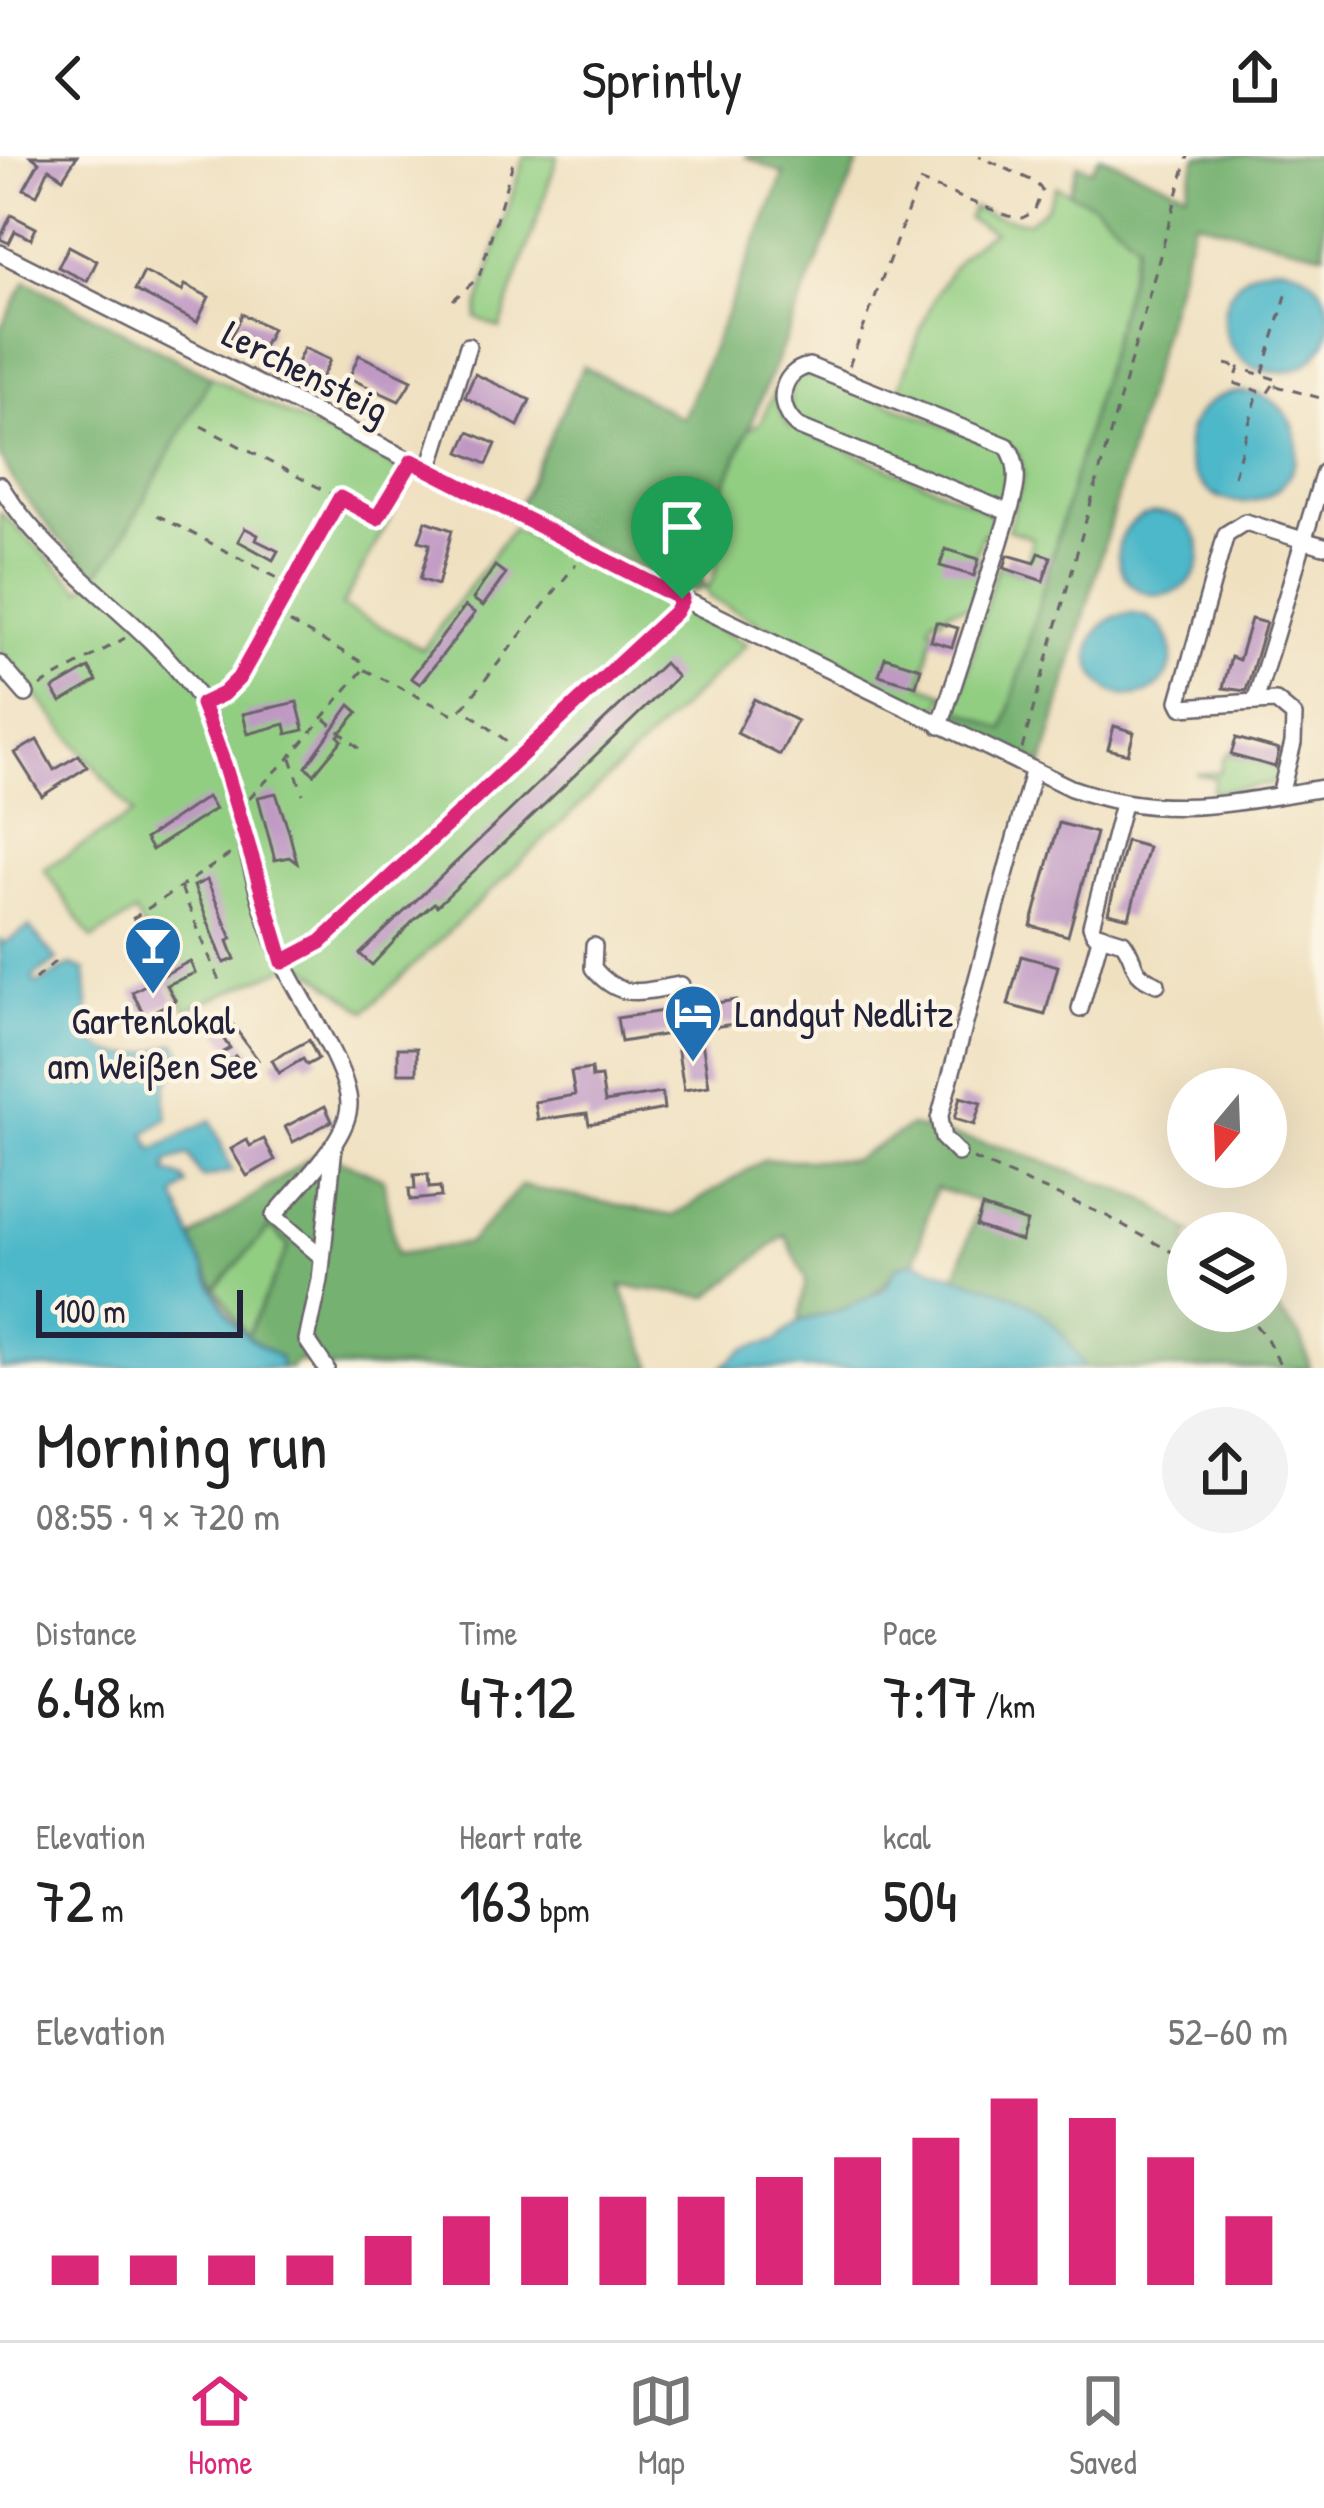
<!DOCTYPE html>
<html lang="en">
<head>
<meta charset="utf-8">
<style>
  :root { --surface:#fff; --page:#f2f2f2; --text:#222; --muted:#767676; --line:#e0e0e0; --accent:#db2777 }
  body { margin:0; font-family:"Patrick Hand",sans-serif; background:var(--page); color:var(--text); height:100vh; display:flex; flex-direction:column; font-size:45px; white-space:nowrap }
  * { box-sizing:border-box; margin:0 }
  p { font-size:39px; color:var(--muted) }
  .icon { flex:none; width:66px; height:66px; fill:none; stroke:currentColor; stroke-width:2; stroke-linecap:round; stroke-linejoin:round }
  .map { position:relative; height:1212px; overflow:hidden }
  .side { display:flex; flex-direction:column; background:var(--surface); flex:1 }
  .side>* { flex:none }
  .needle { width:78px; rotate:199deg }
  .controls { position:absolute; left:1167px; top:912px; display:grid; gap:24px }
  .controls a { display:grid; place-items:center; width:120px; height:120px; border-radius:50%; background:var(--surface); box-shadow:0 12px 48px #0002; font-size:60px }
  .scale { position:absolute; left:36px; bottom:30px; width:207px; box-sizing:border-box; padding-left:12px; border:6px solid #22223b; border-top:0; font-size:33px; line-height:42px; white-space:nowrap; color:#22223b; -webkit-text-stroke:9px #fcf5e5; paint-order:stroke }
  .pin { position:absolute; display:grid; place-items:center; width:102px; height:102px; color:#fff; margin:-123px -51px; border-radius:50% 50% 50% 0; rotate:-45deg; box-shadow:0 0 12px #0007 }
  .pin .icon { rotate:45deg }
  .round { display:grid; place-items:center; flex:none; width:126px; height:126px; border-radius:63px; background:var(--page) }
  .summary { display:flex; align-items:center; justify-content:space-between; height:204px; padding:0 36px }
  h1 { font-size:66px; font-weight:600; line-height:90px }
  .figures { display:grid; grid-template-columns:repeat(3,1fr); gap:18px; height:204px; padding:12px 36px }
  .figures div { display:grid; align-content:center }
  .figures b { font-size:60px; font-weight:600 }
  .figures small { font-size:33px; font-weight:400 }
  .figures p { font-size:33px }
  .chart { height:336px; padding:24px 36px }
  .chart p { display:flex; justify-content:space-between }
  .chart svg { width:100%; height:216px; margin-top:12px; stroke:var(--accent); stroke-width:6 }
  header { display:flex; justify-content:space-between; align-items:center; height:156px; padding:0 36px; background:var(--surface); font-size:54px; font-weight:600 }
  .tabs { display:flex; justify-content:space-around; align-items:center; height:168px; border-top:3px solid var(--line); background:var(--surface); font-size:33px; color:var(--muted) }
  .tabs a { display:grid; justify-items:center; gap:6px }
  .tabs .current { color:var(--accent) }
  .map>svg:first-child { display:block }
</style>
</head>
<body>
<header><svg class="icon" aria-label="back" viewBox="0 0 24 24"><path d="M15 5l-7 7 7 7"/></svg>Sprintly<svg class="icon" aria-label="share" viewBox="0 0 24 24"><path d="M12 15V3M7 8l5-5 5 5M5 13v7h14v-7"/></svg></header>
<div class="map">
<svg width="1324" height="1212" viewBox="0 0 1324 1212">
  <rect width="100%" height="100%" fill="#fcf5e5"/>
  <filter id="ink" filterUnits="userSpaceOnUse"><feTurbulence type="fractalNoise" baseFrequency=".00833" numOctaves="2"/><feDisplacementMap in="SourceGraphic" scale="24" xChannelSelector="R" yChannelSelector="G"/><feConvolveMatrix kernelMatrix="1 2 1 2 8 2 1 2 1" color-interpolation-filters="sRGB"/></filter>
  <filter id="wash" filterUnits="userSpaceOnUse"><feTurbulence type="fractalNoise" baseFrequency=".004" numOctaves="4" result="noise"/><feDisplacementMap in="SourceGraphic" scale="48" xChannelSelector="R" yChannelSelector="G"/><feGaussianBlur stdDeviation="2.7" result="paint"/><feColorMatrix in="noise" values="0 0 0 0 0 0 0 0 0 0 0 0 0 0 0 0 0 1.4 0 .05"/><feComposite in="paint" operator="in"/></filter>
  <g filter="url(#wash)">
    <rect width="100%" height="100%" fill="#efe0c0"/>
    <g fill="#92ce82" stroke="#5a785e" stroke-width="3">
      <polygon points="524,0 558,0 500,173 477,162 479,148"/>
      <path d="M1056,30L1095,49L1137,86L1090,271L1004,575L957,552L997,410L1026,419L1032,382L1008,374L1024,318L1018,297L896,241C919,184 936,104 994,76L968,63L973,52L994,60L1028,66L1046,52Z"/>
      <polygon points="811,217 999,291 1012,311 1002,344 996,346 803,268 792,260 789,237 793,223"/>
      <polygon points="211,221 413,320 342,450 423,493 513,372 747,488 366,855 299,806 186,854 135,757 92,783 44,713 133,658 0,494 0,356 82,434 116,395"/>
      <polygon points="777,229 777,248 788,269 979,350 993,361 991,380 983,378 975,402 985,407 972,450 950,454 940,463 934,461 930,471 934,473 922,529 946,538 937,555 710,442 705,431 709,431 715,416 718,385 707,373 748,274 760,267"/>
      <polygon points="1233,593 1232,599 1282,613 1272,628 1212,636 1215,622 1196,618 1220,616 1223,603"/>
      <polygon points="271,1071 289,1091 247,1180 216,1132"/>
    </g>
    <g fill="#75b170" stroke="#4c6a56" stroke-width="3">
      <polygon points="744,0 861,0 694,405 705,431 696,435 668,426 517,353 583,210 683,262 784,18"/>
      <polygon points="1100,0 1186,36 1197,0 1324,0 1324,98 1194,64 1043,609 959,566 957,552 1004,574 1126,133 1137,87 1095,49 1069,37 1078,8 1091,14"/>
      <polygon points="26,125 211,221 116,395 96,419 58,382 20,335 0,301 0,173"/>
      <path d="M911,970L1009,993L1145,1043L1192,1077H1188V1155H1266V1140L1302,1183L1310,1212H1084C1049,1146 1023,1142 956,1121L979,1046L935,1032L915,1105L896,1111C877,1148 837,1155 799,1165L806,1123L785,1079L709,1141L621,1130L653,1212H323L320,1207L296,1205L291,1212H282L280,1202L247,1180L289,1090L270,1071L216,1132L189,1084L320,995L383,1023L397,1098L469,1087L521,1030L673,1060L764,1004H853Z"/>
    </g>
    <g fill="#4db8c9" stroke="#386d82" stroke-width="3">
      <circle cx="1277" cy="163" r="53"/>
      <circle cx="1242" cy="291" r="55"/>
      <circle cx="1159" cy="398" r="41"/>
      <circle cx="1131" cy="499" r="41"/>
      <path d="M29,771L57,804L33,821L34,826L38,828L71,809L85,814L91,884C118,909 145,898 176,887L185,902C168,921 161,936 168,962L145,978L153,994L211,964L232,1015L202,1022L189,999L168,1005L166,1016L183,1022L187,1029L175,1040C192,1080 214,1153 248,1181C258,1189 270,1195 280,1202L282,1212H0V784L5,787Z"/>
      <path d="M915,1105C994,1139 1039,1126 1084,1212H721L744,1193L776,1185L799,1165L840,1155L885,1133L896,1111Z"/>
    </g>
    <g id="blocks">
      <g fill="#bf99c4">
        <polygon points="31,0 77,0 63,22 49,12 37,39 24,33 39,6"/>
        <polygon points="11,59 36,72 31,83 15,75 9,87 0,83"/>
        <polygon points="69,90 97,105 87,125 58,111"/>
        <polygon points="144,116 182,135 185,129 209,141 197,166 135,134"/>
        <polygon points="242,158 272,173 262,192 250,186 247,191 230,182"/>
        <polygon points="304,192 330,204 322,221 296,209"/>
        <polygon points="359,199 412,224 399,245 349,222"/>
        <polygon points="475,218 530,244 518,270 465,241"/>
        <polygon points="469,276 496,288 487,308 460,296"/>
        <polygon points="426,365 452,374 438,429 420,423 430,388 419,385"/>
        <polygon points="245,372 258,379 256,384 278,395 273,404 238,385"/>
        <polygon points="945,393 979,403 974,420 940,410"/>
        <polygon points="1039,397 1051,401 1043,425 1004,412 1008,399 1035,407"/>
        <polygon points="495,410 506,418 483,450 473,443"/>
        <polygon points="465,450 475,457 420,528 411,522"/>
        <polygon points="1251,463 1266,467 1246,535 1223,532 1231,501 1239,504"/>
        <polygon points="936,466 958,472 952,491 931,485"/>
        <polygon points="885,501 921,512 916,530 879,519"/>
        <polygon points="664,507 677,521 551,642 437,750 434,747 414,764 372,809 360,798"/>
        <polygon points="89,512 97,525 61,546 53,533"/>
        <polygon points="754,543 797,565 780,599 737,577"/>
        <polygon points="297,546 304,574 287,578 285,568 248,578 243,558"/>
        <polygon points="350,549 358,556 338,580 342,584 314,618 306,611"/>
        <polygon points="1114,570 1134,576 1128,598 1108,593"/>
        <polygon points="1236,582 1279,594 1275,611 1231,599"/>
        <polygon points="37,584 54,614 79,599 87,611 42,640 15,597"/>
        <polygon points="276,637 289,676 297,707 289,701 275,704 258,641"/>
        <polygon points="207,641 215,653 152,694 145,683"/>
        <polygon points="1059,667 1096,677 1068,780 1031,770"/>
        <polygon points="1126,685 1148,691 1129,762 1108,757"/>
        <polygon points="207,724 232,783 228,785 235,803 224,807 194,730"/>
        <polygon points="1021,800 1058,810 1045,859 1008,849"/>
        <polygon points="190,805 195,817 167,829 175,844 145,860 132,836"/>
        <polygon points="736,844 740,867 700,873 709,930 684,934 675,877 621,886 617,862"/>
        <polygon points="230,865 258,904 245,913 235,900 229,905 223,896 230,892 217,874"/>
        <polygon points="309,884 318,903 307,909 303,903 279,917 272,904"/>
        <rect x="398" y="892" width="19" height="25"/>
        <polygon points="591,913 592,922 601,921 605,946 662,937 664,953 589,968 587,957 538,964 535,946 575,939 571,916"/>
        <polygon points="960,941 981,947 974,969 954,963"/>
        <polygon points="325,950 332,965 293,986 285,971"/>
        <polygon points="264,983 275,1004 247,1020 231,993 247,984 250,990"/>
        <polygon points="428,1018 429,1032 440,1031 441,1041 410,1044 409,1033 415,1033 414,1019"/>
        <polygon points="982,1051 1027,1066 1021,1085 976,1070"/>
      </g>
    </g>
  </g>
  <g filter="url(#ink)">
    <use href="#blocks" fill-opacity="0" stroke="#6a646a" stroke-width="3"/>
    <g fill="none" stroke-linecap="round" stroke-linejoin="round">
      <g stroke="#6a646a" stroke-width="20">
        <g id="minor">
          <path d="M0,97L687,445L1071,632C1165,665 1230,647 1324,632"/>
          <polyline points="429,314 468,190"/>
          <path d="M1324,316L1255,546L1182,551L1179,545L1226,378L1245,366C1272,374 1298,383 1324,390"/>
          <path d="M0,329C50,411 137,457 193,533C209,554 217,583 225,608C245,674 255,746 284,808C301,844 348,912 349,948C349,984 296,1032 274,1060L322,1101"/>
          <polyline points="0,508 26,538"/>
          <polyline points="1255,546 1276,545 1294,560 1293,587 1280,639"/>
          <path d="M940,570L1000,386C1008,356 1028,318 1007,290L809,210C778,216 775,254 799,271L1008,356"/>
          <path d="M1123,648L1091,770L1094,777L1123,786C1138,806 1128,817 1157,828"/>
          <path d="M594,790L593,812C621,846 642,835 681,829"/>
          <polyline points="1080,853 1101,779"/>
          <polyline points="958,997 943,982 939,963 1033,616"/>
          <polyline points="326,1212 307,1184 320,1124 334,990"/>
        </g>
      </g>
      <g stroke="#6a646a" stroke-width="3" stroke-dasharray="9 9" stroke-linecap="butt">
        <polyline points="453,144 479,121 515,0"/>
        <polyline points="1226,208 1237,211"/>
        <polyline points="849,210 919,25 1008,60 1022,62 1034,56 1042,34 1035,26 979,0"/>
        <polyline points="1263,217 1287,136"/>
        <polyline points="1273,229 1267,238 1234,227 1239,212 1275,223 1273,229 1324,243"/>
        <polyline points="201,270 377,362 405,318"/>
        <polyline points="1234,320 1258,237"/>
        <polyline points="157,359 289,428"/>
        <polyline points="274,458 360,505 363,513 453,558 462,553"/>
        <polyline points="40,530 125,482"/>
        <polyline points="214,543 239,522 339,344"/>
        <polyline points="325,563 366,598"/>
        <polyline points="1022,593 1188,0"/>
        <polyline points="521,596 463,552 576,408"/>
        <polyline points="291,602 303,638"/>
        <polyline points="249,642 291,600 362,515"/>
        <polyline points="181,732 219,824"/>
        <polyline points="132,763 235,695"/>
        <polyline points="294,799 321,786 674,457"/>
        <polyline points="35,823 57,804"/>
        <polyline points="973,1003 1107,1060 1188,1105"/>
        <polyline points="1244,1155 1267,1183 1282,1212"/>
      </g>
      <use href="#minor" stroke="#fff" stroke-width="15"/>
    </g>
  </g>
  <g fill="none" stroke-linecap="round" stroke-linejoin="round" filter="url(#ink)">
    <g stroke="#fff" stroke-width="24">
      <polygon id="route" points="412,305 682,443 675,456 321,786 283,806 224,608 202,548 223,538 239,522 340,342 377,362"/>
    </g>
    <use href="#route" stroke="#db2777" stroke-width="15"/>
  </g>
  <defs>
    <g id="bar-pin" transform="scale(3)"><path d="M0 17L-7.5 6A9.5 9.5 0 1 1 7.5 6Z" fill="#1f6fb2" stroke="#fcf5e5"/><path d="M-6-5H6L.8 .8V4.5H3.5V6h-7V4.5H-.8V.8Z" fill="#fff"/></g>
    <g id="hotel-pin" transform="scale(3)"><path d="M0 17L-7.5 6A9.5 9.5 0 1 1 7.5 6Z" fill="#1f6fb2" stroke="#fcf5e5"/><path d="M-6-4.5h1.5V1H6V5H4.5V3h-9V5H-6ZM-4 0a1.8 1.8 0 1 1 3.6 0ZM.5 0V-2.5h3Q6-2.5 6 0Z" fill="#fff"/></g>
  </defs>
  <g fill-rule="evenodd">
    <use href="#bar-pin" x="153" y="789"/>
    <use href="#hotel-pin" x="693" y="857"/>
  </g>
  <g text-anchor="middle" stroke-width="9" stroke-linejoin="round" paint-order="stroke">
    <g font-size="39" fill="#22223b" stroke="#fcf5e5">
      <text transform="translate(306 215) rotate(27)" y="14">Lerchensteig</text>
    </g>
    <g font-size="39" fill="#22223b" stroke="#fcf5e5" text-anchor="start">
      <text x="735" y="871">Landgut Nedlitz</text>
      <text x="153" y="878" text-anchor="middle">Gartenlokal<tspan x="153" dy="45">am Weißen See</tspan></text>
    </g>
  </g>
</svg>
<div class="controls">
<a><svg class="needle" viewBox="-14 -14 28 28"><path d="M0-13l5 13h-10z" fill="#e53935"/><path d="M0 13l5-13h-10z" fill="#767676"/></svg></a>
<a><svg class="icon" aria-label="layers" viewBox="0 0 24 24"><path d="M12 4l9 5-9 5-9-5zM3 14l9 5 9-5"/></svg></a>
</div>
<div class="scale">100 m</div>
<div class="pin" style="left:682px;top:443px;background:#1e9e55"><svg class="icon" aria-label="arrive" viewBox="0 0 24 24"><path d="M6 21V4h12l-3 4 3 4H6"/></svg></div>
</div>
<section class="side">
<div class="summary"><div><h1>Morning run</h1><p>08:55 · 9 × 720 m</p></div><a class="round"><svg class="icon" aria-label="share" viewBox="0 0 24 24"><path d="M12 15V3M7 8l5-5 5 5M5 13v7h14v-7"/></svg></a></div>
<div class="figures">
<div><p>Distance</p><b>6.48<small> km</small></b></div>
<div><p>Time</p><b>47:12</b></div>
<div><p>Pace</p><b>7:17<small> /km</small></b></div>
</div>
<div class="figures">
<div><p>Elevation</p><b>72<small> m</small></b></div>
<div><p>Heart rate</p><b>163<small> bpm</small></b></div>
<div><p>kcal</p><b>504</b></div>
</div>
<div class="chart"><p><span>Elevation</span>52–60 m</p>
<svg viewBox="0 0 160 44" preserveAspectRatio="none"><path d="M5 44V38M15 44V38M25 44V38M35 44V38M45 44V34M55 44V30M65 44V26M75 44V26M85 44V26M95 44V22M105 44V18M115 44V14M125 44V6M135 44V10M145 44V18M155 44V30"/></svg>
</div>
</section>
<nav class="tabs">
<a class="current"><svg class="icon" aria-label="home" viewBox="0 0 24 24"><path d="M3 11l9-7 9 7M6 9v11h12V9"/></svg>Home</a>
<a><svg class="icon" aria-label="map" viewBox="0 0 24 24"><path d="M3 6l6-2 6 2 6-2v14l-6 2-6-2-6 2zM9 4v14M15 6v14"/></svg>Map</a>
<a><svg class="icon" aria-label="saved" viewBox="0 0 24 24"><path d="M7 4h10v16l-5-4-5 4z"/></svg>Saved</a>
</nav>
</body>
</html>
